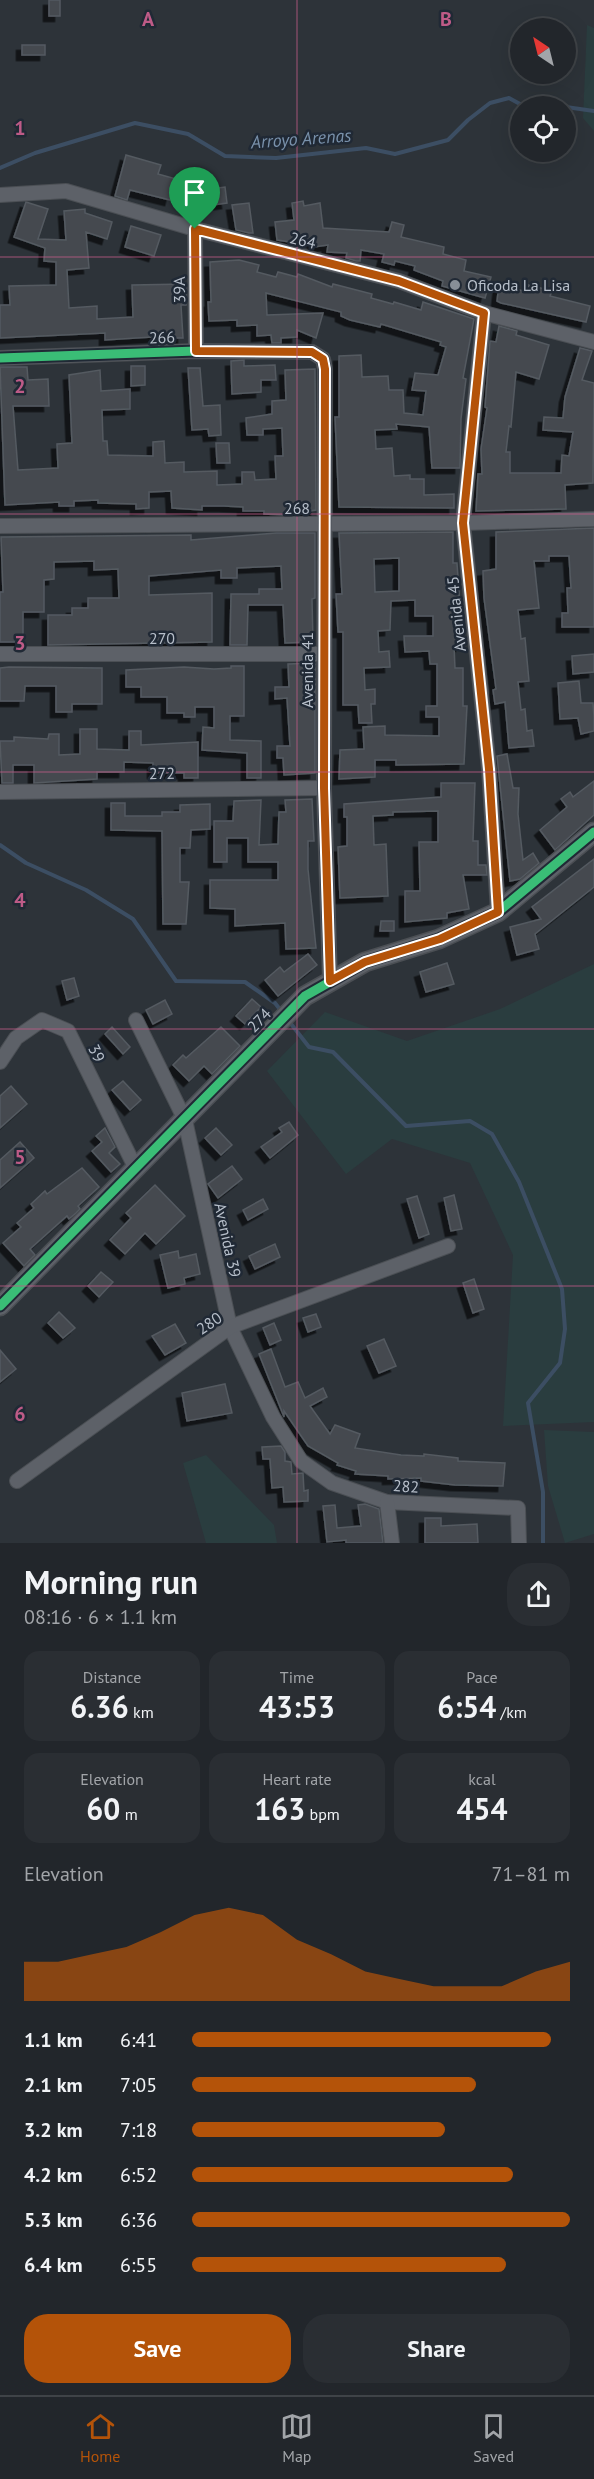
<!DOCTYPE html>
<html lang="en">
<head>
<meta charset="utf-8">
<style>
  :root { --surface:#22262b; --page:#2a2e33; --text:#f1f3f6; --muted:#a2a5a9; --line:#3f4347; --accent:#b45309 }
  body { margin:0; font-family:"PT Sans",sans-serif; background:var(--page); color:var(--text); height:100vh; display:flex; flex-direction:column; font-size:22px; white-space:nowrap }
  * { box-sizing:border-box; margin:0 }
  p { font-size:20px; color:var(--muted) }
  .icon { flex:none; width:33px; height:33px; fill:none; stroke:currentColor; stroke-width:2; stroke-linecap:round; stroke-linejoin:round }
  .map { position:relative; height:1543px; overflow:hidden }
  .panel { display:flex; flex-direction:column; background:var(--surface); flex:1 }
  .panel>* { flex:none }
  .needle { width:39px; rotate:325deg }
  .tools { position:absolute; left:510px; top:18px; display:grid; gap:12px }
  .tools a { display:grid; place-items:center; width:66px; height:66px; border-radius:50%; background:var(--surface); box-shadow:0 6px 24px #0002,0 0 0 2px var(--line); font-size:30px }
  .pin { position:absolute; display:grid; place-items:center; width:51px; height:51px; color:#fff; margin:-62px -26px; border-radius:50% 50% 50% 0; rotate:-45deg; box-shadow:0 0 6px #0007 }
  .pin .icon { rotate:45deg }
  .round { display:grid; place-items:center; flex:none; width:63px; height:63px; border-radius:24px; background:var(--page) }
  .headline { display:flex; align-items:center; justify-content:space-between; height:102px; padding:0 24px }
  h1 { font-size:33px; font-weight:600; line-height:45px }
  .stats { display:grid; grid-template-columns:repeat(3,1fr); gap:9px; height:102px; padding:6px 24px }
  .stats div { display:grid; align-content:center; border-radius:15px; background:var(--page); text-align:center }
  .stats b { font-size:30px; font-weight:600 }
  .stats small { font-size:16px; font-weight:400 }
  .stats p { font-size:16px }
  .chart { height:168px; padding:12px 24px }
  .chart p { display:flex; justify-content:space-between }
  .chart svg { width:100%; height:108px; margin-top:6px; fill:var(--accent); opacity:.7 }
  .button { display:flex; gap:12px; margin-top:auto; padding:12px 24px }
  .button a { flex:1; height:69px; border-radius:24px; background:var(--accent); color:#fff; font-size:24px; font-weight:600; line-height:69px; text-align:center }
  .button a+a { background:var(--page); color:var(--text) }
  ul { padding:0 24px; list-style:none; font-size:20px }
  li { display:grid; grid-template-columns:96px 72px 1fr; align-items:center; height:45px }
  li i { height:15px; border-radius:8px; background:var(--accent) }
  .tab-bar { display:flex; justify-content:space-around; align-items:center; height:84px; border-top:2px solid var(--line); background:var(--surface); font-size:16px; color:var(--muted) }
  .tab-bar a { display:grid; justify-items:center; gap:3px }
  .tab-bar .active { color:var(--accent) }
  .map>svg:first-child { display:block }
</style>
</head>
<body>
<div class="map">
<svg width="594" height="1543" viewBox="0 0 594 1543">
  <defs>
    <filter id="shadow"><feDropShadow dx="-5.5" dy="5.5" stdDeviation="0" flood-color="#0009"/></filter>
  </defs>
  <rect width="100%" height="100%" fill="#2d3339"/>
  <g fill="#2a3d3f">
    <polygon points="587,25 594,28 594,131 583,118"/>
    <polygon points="594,964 594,1422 503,1426 513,1255 470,1163 392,1139 346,1174 267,1071 325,1012 407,1041 500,1009"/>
    <polygon points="544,1430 594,1432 594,1534 565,1543 548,1486"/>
    <polygon points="206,1455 274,1525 277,1543 206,1543 183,1463"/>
  </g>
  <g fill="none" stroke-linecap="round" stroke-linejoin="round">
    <g stroke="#3c4e63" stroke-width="4">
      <polyline points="566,107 594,111"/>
      <polyline points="0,168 35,153 135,123 188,134 225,156 276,158 366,148 395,154 448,140 468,120 490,103 509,98 520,104 563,106"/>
      <polyline points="0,845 26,863 86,890 133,919 176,981 245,982 275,1003 282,1012"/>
      <polyline points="288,1020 309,1047 333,1052 406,1126 470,1121 492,1134 519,1182 562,1289 565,1329 560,1363 528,1403 543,1492 543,1543"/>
    </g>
  </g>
  <g fill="#454a50" stroke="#545a61" stroke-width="1.5" fill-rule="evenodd" filter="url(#shadow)">
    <rect x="49" y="0" width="11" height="16"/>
    <rect x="22" y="45" width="23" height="10"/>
    <polygon points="126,155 161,165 158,174 176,179 170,200 130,190 127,200 115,196"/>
    <polygon points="225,187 227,203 213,205 211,189"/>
    <polygon points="303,201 304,206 320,203 323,228 389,232 392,222 404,225 401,237 444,247 443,254 466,260 464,271 491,277 485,298 442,286 443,281 414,270 415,266 395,261 394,265 382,262 384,254 361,250 360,261 356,261 346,258 347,253 327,252 328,245 314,247 313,241 297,243 277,240 275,222 294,220 292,203"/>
    <polygon points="26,202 48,209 38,239 66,240 64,211 85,209 85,213 112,222 107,239 86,232 89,268 67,270 69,308 97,306 97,319 133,317 132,285 186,284 186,305 181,305 183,338 168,338 168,336 105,340 105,333 0,338 0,305 10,305 9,286 56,285 56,262 44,261 45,248 14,237"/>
    <polygon points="249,203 253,233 249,233 236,230 232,205"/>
    <polygon points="131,226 161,235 154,256 125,247"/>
    <polygon points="239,260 259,265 257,272 276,277 278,272 297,277 298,274 332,287 333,284 372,294 371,298 393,304 394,302 421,310 423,302 474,319 463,378 466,379 461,419 460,468 432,468 429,427 396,424 397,429 375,430 376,449 392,448 394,476 410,475 410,479 424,479 424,495 454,494 454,508 339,507 335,417 339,417 339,356 361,355 362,377 388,376 389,390 403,390 404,413 423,415 426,391 412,390 415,373 438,375 446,347 440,345 441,342 381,324 380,327 350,320 341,316 341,312 266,293 267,315 323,313 316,338 297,330 297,337 281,338 281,343 272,343 271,335 257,336 257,325 237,326 237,320 209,321 208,302 211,302 210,262"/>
    <polygon points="499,285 528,292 529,285 552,291 550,296 590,306 586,322 501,303 497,301"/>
    <polygon points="499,326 517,331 516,335 549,345 539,379 516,372 511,427 509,426 506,452 510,452 510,473 561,473 562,455 569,456 573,432 543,430 544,417 563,418 565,397 580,348 592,351 582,380 594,383 593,483 565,485 566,509 476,511 478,474 482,474 481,449 487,408 485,407 490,341 496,342"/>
    <polygon points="244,360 244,366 275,365 276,380 261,380 261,392 232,394 231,361"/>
    <polygon points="131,366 145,366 145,385 131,386"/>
    <polygon points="0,367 27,367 28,380 48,379 49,406 13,406 18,470 58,468 57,444 72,443 69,375 100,370 101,391 130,389 130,409 102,410 103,441 107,441 108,455 153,456 153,442 164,441 165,463 184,462 184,472 217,471 217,485 242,484 242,472 254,472 255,480 276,479 275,456 283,456 282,428 263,429 263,435 247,435 246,418 272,414 272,401 286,400 285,370 315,369 316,510 284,515 264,514 264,511 243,511 243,507 224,506 202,506 202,510 172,508 171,491 149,492 149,508 136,509 136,504 98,503 98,500 74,501 74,506 59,506 59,502 5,505"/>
    <polygon points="188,368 200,368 203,406 220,405 221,435 209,436 208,429 192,430"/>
    <polygon points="216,443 229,443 230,463 217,463"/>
    <polygon points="594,528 594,627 562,627 562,613 568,613 567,588 571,588 569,556 549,556 549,561 534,561 539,608 518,610 521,639 525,638 529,681 518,682 521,710 525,709 527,731 532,730 534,746 509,748 505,702 495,704 493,690 496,689 484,598 483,571 496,569 496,532"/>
    <path d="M453,532V563H457L461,621V646H454L455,668H463V706H467L464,764L396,765V760H375V777L339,779L340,750L364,749L363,727L385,726V735L439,736V717H426V706H437V664H430L429,651L405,652L404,636H433V616H415V600L391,601L390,630L378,631L379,652L389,651L390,667L364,668L365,690L375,689V704H371L372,723H359L358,705H343V632H338L336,594H342L339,533ZM399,558V591L375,592L374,559Z"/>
    <polygon points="276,533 315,533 315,598 312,599 313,642 285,643 283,605 248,605 247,645 230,645 231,594 259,594 259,589 282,589 281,566 237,568 237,578 221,578 221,570 149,576 149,595 212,593 212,642 48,645 48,615 72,615 72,608 88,608 88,598 119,598 118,569 94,570 94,561 54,562 54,579 44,580 44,612 23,612 23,642 0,642 0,592 3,592 1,537 191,535 191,540"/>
    <polygon points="594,654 594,672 573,674 572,656"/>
    <polygon points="315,663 315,773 284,775 283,758 277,758 277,746 290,746 287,698 275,699 275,687 289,687 288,664"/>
    <polygon points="231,666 244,666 244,716 230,716 230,740 261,741 261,778 247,778 247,753 202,750 203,727 214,728 214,707 195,707 195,717 184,717 184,713 167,713 167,697 141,697 141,687 126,687 126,670 184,667 214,669 231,668"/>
    <polygon points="9,667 102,668 102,704 72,704 72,712 56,712 56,686 25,686 24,701 0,701 0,668"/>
    <polygon points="579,681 581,703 593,703 594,717 594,731 581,734 578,718 560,719 558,683"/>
    <polygon points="80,729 97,729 97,749 129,750 129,731 141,731 141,745 198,742 198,778 184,778 184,773 153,773 153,763 124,762 124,772 97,772 97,779 34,783 34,765 13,765 13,783 2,783 0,741 14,741 14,737 48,739 49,734 59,734 59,755 80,754"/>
    <polygon points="507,754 513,788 519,788 518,814 523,860 533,853 539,863 520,879 510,881 497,756"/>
    <polygon points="594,781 594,815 555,850 540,830 567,807 561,799 570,792 573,797"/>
    <polygon points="441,783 475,783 473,841 478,841 478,865 486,865 487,875 463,875 469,909 447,913 447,918 405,922 405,891 420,891 419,842 438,842 438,811 393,812 393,815 373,816 374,845 386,844 388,896 340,898 338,847 347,846 347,817 344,817 344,804 441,797"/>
    <polygon points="312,799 314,841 308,841 308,869 316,948 286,949 285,923 235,926 235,909 210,908 210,880 278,880 278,862 248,862 248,838 227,838 227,862 214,862 214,821 233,821 234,801 261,800 259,845 278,844 279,812 286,812 285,800"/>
    <polygon points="111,803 125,803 125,816 162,816 162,812 180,812 180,805 210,804 210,829 191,830 190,848 180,848 180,882 189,882 186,924 163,924 162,831 111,830"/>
    <polygon points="594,859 594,887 535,934 539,949 517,955 510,927 541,919 532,907"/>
    <polygon points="381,921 394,921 394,931 380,931"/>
    <polygon points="308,954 317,965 278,996 265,980 280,967 284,972"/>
    <polygon points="447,963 454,984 426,992 420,972"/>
    <polygon points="74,978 79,996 67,1000 62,981"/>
    <polygon points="252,999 261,1007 245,1024 236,1016"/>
    <polygon points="165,1000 172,1014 153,1024 146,1010"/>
    <polygon points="112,1027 130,1047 123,1054 105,1034"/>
    <polygon points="221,1027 240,1046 212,1074 204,1066 189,1081 173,1065 183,1055 186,1058"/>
    <polygon points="123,1081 141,1100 130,1110 112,1090"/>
    <polygon points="11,1086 27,1104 0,1128 0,1096"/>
    <polygon points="289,1122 298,1135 270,1158 261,1147 282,1132 279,1128"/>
    <polygon points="105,1128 115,1147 109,1153 120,1164 111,1172 92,1151 102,1142 96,1136"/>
    <polygon points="216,1128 232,1145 221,1155 205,1138"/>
    <polygon points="20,1142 34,1158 0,1188 0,1160"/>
    <polygon points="232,1166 242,1179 218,1198 208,1184"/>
    <polygon points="82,1168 99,1187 78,1206 80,1209 76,1213 69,1219 67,1216 30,1249 35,1255 24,1266 3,1243 21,1227 17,1223 34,1208 31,1204 45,1191 47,1194"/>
    <polygon points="155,1185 185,1216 156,1244 145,1233 125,1254 110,1240 131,1218 126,1213"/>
    <polygon points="454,1195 462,1229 451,1231 444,1198"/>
    <polygon points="417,1196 429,1234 419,1238 407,1199"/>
    <polygon points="263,1199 268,1209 248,1220 243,1210"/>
    <polygon points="275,1244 280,1257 255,1269 249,1256"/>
    <polygon points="178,1251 179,1258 196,1254 200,1274 184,1278 185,1284 168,1288 160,1255"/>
    <polygon points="101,1272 113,1282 99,1297 88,1286"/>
    <polygon points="474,1279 484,1309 473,1313 463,1283"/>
    <polygon points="59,1312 75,1328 63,1338 48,1323"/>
    <polygon points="316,1314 321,1327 308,1332 303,1318"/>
    <polygon points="274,1323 281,1340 270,1345 263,1328"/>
    <polygon points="175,1324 186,1343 165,1355 152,1336"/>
    <polygon points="384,1339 396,1366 379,1373 367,1346"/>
    <polygon points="271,1349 285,1387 298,1382 305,1398 323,1388 327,1397 310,1406 330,1434 335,1425 360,1434 355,1448 401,1455 424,1456 424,1454 458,1458 458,1461 505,1463 503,1486 455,1485 421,1481 421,1478 388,1479 388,1476 355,1474 356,1471 337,1465 338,1463 308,1446 284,1411 284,1417 259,1354"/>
    <polygon points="0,1350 16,1369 0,1382"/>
    <polygon points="225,1384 232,1413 187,1421 182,1393"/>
    <polygon points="281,1446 285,1452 285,1461 291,1462 292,1474 303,1473 304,1491 308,1490 308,1501 284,1502 283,1487 272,1488 270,1459 263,1459 262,1447"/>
    <polygon points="365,1504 379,1509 383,1543 346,1543 346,1540 327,1542 323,1506 335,1505 337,1528 361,1526 358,1505"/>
    <polygon points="425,1518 441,1518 441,1526 477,1524 478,1543 425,1543"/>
  </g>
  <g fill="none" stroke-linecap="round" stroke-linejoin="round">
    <g stroke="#4b4f54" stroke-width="16">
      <g id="minor">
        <polyline points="0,195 66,191 195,229 399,281 484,313 594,342"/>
        <polyline points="195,229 196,351"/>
        <polyline points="484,313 463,523 489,769 498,912"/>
        <polyline points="0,358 196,351 312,352 323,359 325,369 324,788 330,981"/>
        <polyline points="0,526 463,523 594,519"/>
        <polyline points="0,654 324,654"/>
        <polyline points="0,792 324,788"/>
        <polyline points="136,1020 185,1120 230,1327 273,1417 301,1461 332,1483 387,1502 518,1508 519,1543"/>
        <polyline points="0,1062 16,1038 42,1020 68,1031 136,1169"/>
        <polyline points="17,1481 230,1327 448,1246"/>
        <polyline points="387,1502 392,1543"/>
      </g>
    </g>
    <g stroke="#4b4f54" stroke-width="21">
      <polyline id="tertiary" points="0,1306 305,996 365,962 439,939 498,912 594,832"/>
    </g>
    <use href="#minor" stroke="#5d6168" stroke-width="14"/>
    <use href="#tertiary" stroke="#5d6168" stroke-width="18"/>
    <g stroke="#202935" stroke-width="13">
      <g id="cycleway">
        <polyline points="0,358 196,351 312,352 323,359 325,369 324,788 330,981"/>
        <polyline points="0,1306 305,996 365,962 439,939 498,912 594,832"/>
      </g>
    </g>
    <use href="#cycleway" stroke="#3abd76" stroke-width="9"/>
  </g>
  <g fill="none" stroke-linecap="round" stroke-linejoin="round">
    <g stroke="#fff" stroke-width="12">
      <polygon id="route" points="195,229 399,281 484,313 463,523 489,769 498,912 440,939 365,962 330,981 324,788 325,369 323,359 312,352 196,351"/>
    </g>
    <use href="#route" stroke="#b45309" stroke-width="8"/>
  </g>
  <path fill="none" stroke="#be5b87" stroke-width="1.5" stroke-opacity="0.55" d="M297,0V1543M0,257H594M0,514H594M0,772H594M0,1029H594M0,1286H594"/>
  <circle fill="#878e97" stroke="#202935" stroke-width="2" cx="455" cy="285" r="6"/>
  <g text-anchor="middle" stroke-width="5" stroke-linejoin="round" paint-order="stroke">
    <g font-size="16" fill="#b7bfca" stroke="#202935">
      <text transform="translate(303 240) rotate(14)" y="6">264</text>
      <text transform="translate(179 290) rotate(-91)" y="6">39A</text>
      <text transform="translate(162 337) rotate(-2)" y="6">266</text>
      <text x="297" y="514">268</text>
      <text transform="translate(456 614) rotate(-96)" y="6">Avenida 45</text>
      <text x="162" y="644">270</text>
      <text transform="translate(307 670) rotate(-90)" y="6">Avenida 41</text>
      <text transform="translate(162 773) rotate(-1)" y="6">272</text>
      <text transform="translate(259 1020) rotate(-46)" y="6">274</text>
      <text transform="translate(97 1053) rotate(64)" y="6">39</text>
      <text transform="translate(228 1240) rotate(78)" y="6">Avenida 39</text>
      <text transform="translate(209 1323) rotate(-34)" y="6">280</text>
      <text transform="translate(406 1486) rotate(4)" y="6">282</text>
    </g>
    <g font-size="16" fill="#b7bfca" stroke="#202935" text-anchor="start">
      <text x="467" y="291">Oficoda La Lisa</text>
    </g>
    <g font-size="18" font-style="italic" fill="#7991ab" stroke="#202935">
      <text transform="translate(301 139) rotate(-4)" y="6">Arroyo Arenas</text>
    </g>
  </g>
  <g font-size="20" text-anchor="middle" font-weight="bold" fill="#be5b87" stroke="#202935" stroke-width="5" stroke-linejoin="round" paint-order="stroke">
    <text x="148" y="26">A</text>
    <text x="446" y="26">B</text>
    <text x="20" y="135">1</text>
    <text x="20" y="393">2</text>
    <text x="20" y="650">3</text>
    <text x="20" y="907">4</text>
    <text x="20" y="1164">5</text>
    <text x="20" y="1421">6</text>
  </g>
</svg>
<div class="tools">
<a><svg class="needle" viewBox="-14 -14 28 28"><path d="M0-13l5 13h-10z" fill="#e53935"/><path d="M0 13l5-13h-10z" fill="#a2a5a9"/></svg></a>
<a><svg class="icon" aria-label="locate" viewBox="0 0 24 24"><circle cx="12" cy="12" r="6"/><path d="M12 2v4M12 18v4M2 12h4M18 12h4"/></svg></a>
</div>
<div class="pin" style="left:195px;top:229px;background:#1e9e55"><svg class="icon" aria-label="arrive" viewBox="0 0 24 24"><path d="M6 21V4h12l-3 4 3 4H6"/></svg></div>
</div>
<section class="panel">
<div class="headline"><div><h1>Morning run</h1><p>08:16 · 6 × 1.1 km</p></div><a class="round"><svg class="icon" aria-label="share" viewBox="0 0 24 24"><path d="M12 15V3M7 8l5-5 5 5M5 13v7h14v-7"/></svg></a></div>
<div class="stats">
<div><p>Distance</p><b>6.36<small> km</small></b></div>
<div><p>Time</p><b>43:53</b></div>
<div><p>Pace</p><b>6:54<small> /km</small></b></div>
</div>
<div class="stats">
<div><p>Elevation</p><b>60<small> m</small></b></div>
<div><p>Heart rate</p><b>163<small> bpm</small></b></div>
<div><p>kcal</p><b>454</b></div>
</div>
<div class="chart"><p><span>Elevation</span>71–81 m</p>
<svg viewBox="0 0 160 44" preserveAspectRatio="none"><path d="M0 44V28L10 28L20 25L30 22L40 16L50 9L60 6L70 9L80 19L90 25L100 32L110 35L120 38L130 38L140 38L150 32L160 28V44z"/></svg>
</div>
<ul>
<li><b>1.1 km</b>6:41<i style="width:95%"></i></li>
<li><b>2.1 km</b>7:05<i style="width:75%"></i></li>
<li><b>3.2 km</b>7:18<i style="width:67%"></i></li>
<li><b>4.2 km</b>6:52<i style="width:85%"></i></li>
<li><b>5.3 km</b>6:36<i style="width:100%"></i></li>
<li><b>6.4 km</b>6:55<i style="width:83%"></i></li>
</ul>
<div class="button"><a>Save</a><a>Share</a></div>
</section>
<nav class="tab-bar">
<a class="active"><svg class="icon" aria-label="home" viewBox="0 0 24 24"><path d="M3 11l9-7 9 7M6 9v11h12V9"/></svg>Home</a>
<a><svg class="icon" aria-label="map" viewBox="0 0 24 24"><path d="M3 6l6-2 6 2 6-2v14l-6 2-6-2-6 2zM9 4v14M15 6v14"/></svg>Map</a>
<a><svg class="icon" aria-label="saved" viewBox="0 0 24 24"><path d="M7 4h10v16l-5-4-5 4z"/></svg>Saved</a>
</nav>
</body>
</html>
